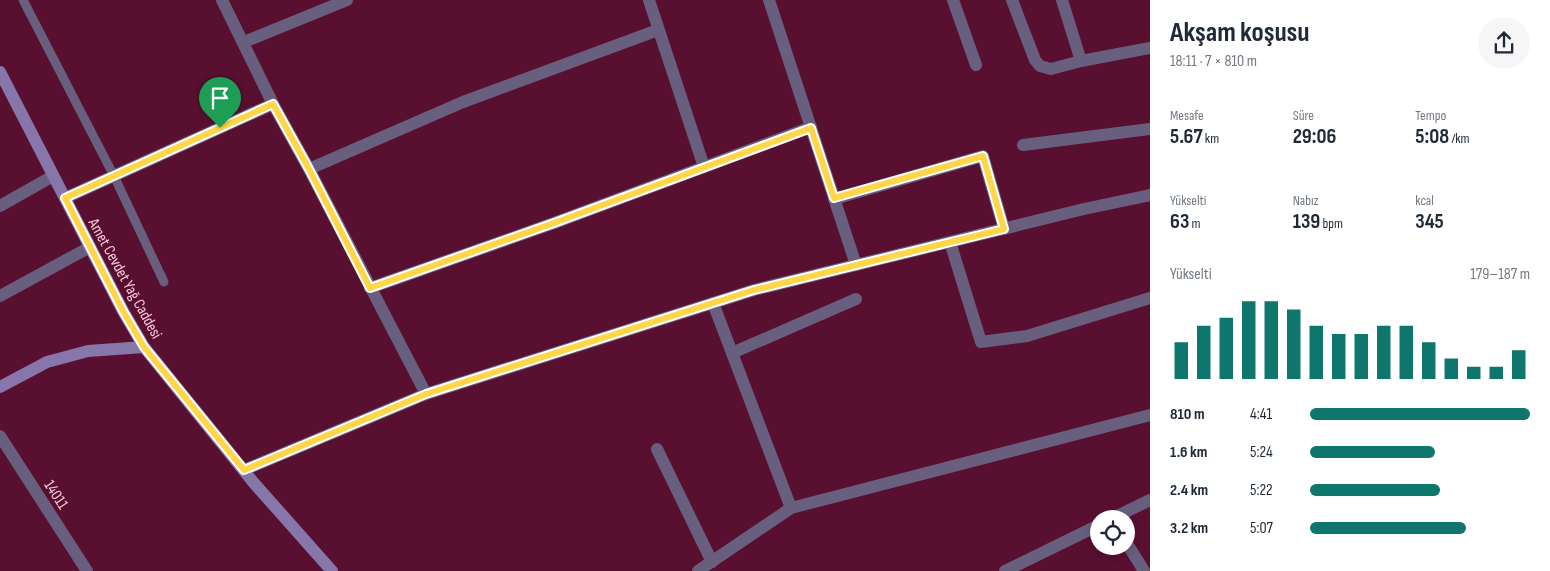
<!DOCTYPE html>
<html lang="tr">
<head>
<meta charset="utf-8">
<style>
  :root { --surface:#fff; --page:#f6f6f7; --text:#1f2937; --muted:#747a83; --accent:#0f766e }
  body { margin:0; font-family:"Sofia Sans Condensed",sans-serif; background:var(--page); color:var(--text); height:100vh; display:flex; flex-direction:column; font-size:19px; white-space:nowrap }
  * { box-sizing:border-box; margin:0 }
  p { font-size:16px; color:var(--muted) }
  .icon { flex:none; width:28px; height:28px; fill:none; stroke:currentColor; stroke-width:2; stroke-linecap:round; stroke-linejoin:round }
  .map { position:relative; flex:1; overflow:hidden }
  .panel { display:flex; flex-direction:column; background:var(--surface); width:400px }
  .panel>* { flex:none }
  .controls { position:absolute; left:1090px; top:510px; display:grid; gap:10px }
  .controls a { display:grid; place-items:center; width:45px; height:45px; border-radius:50%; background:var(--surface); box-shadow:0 2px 8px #0003; font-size:25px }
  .pin { position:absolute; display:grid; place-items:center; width:42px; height:42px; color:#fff; margin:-51px -21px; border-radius:50% 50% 50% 0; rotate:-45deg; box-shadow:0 0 5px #0007 }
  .pin .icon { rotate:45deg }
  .round { display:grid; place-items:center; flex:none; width:52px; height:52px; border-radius:26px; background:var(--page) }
  .overview { display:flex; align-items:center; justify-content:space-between; height:85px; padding:0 20px }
  h1 { font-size:28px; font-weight:700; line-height:38px }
  .stats { display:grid; grid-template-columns:repeat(3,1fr); gap:8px; height:85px; padding:5px 20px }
  .stats div { display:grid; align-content:center }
  .stats b { font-size:21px; font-weight:700 }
  .stats small { font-size:14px; font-weight:400 }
  .stats p { font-size:14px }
  .chart { height:140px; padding:10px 20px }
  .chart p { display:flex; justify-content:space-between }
  .chart svg { width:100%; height:90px; margin-top:5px; stroke:var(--accent); stroke-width:6 }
  ul { padding:0 20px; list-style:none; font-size:16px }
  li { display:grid; grid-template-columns:80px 60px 1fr; align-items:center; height:38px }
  li i { height:12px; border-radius:6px; background:var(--accent) }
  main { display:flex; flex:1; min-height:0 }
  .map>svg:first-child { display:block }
</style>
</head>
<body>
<main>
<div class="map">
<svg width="1150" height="571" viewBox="0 0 1150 571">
  <rect width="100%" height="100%" fill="#590f30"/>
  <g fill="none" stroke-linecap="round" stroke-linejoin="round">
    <polyline stroke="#685e7e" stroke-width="9" points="23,0 114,176 164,282"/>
    <g stroke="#685e7e" stroke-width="12">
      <polyline points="222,0 273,104 309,169 426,394"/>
      <polyline points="649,0 704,167"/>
      <polyline points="769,0 856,265"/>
      <polyline points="953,0 976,65"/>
      <polyline points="1012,0 1035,60 1040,66 1051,69 1081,61 1150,48"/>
      <polyline points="1062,0 1081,61"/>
      <polyline points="244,42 347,0"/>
      <polyline points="1023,145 1150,129"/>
      <polyline points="309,169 463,102 658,30"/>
      <polyline points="65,198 273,104"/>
      <polyline points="834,199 983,156 1004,229"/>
      <polyline points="0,206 53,176"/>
      <polyline points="950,242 981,342 1027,336 1150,298"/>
      <polyline points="370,288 554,223 811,127"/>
      <polyline points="0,296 90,247"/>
      <polyline points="713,303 791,508"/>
      <polyline points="732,353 856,299"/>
      <polyline points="0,436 87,571"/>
      <polyline points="657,449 712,562"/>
      <polyline points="244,470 426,394 754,290 1084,209 1150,195"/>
      <polyline points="1111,519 1150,500"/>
      <polyline points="1126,542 1144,571"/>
      <polyline points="698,571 791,508 1150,415"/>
      <polyline points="1005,571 1099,525"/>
    </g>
    <g stroke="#8676a9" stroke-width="12">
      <polyline points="0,72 123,311 144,347 253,482 332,571"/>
      <polyline points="0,387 47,362 88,351 144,347"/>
    </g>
  </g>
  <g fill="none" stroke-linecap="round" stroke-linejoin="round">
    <g stroke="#fff" stroke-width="10">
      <polygon id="route" points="273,104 309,169 370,288 554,223 811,128 834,198 983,156 1004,229 754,290 426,394 244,470 144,347 123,311 65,198"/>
    </g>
    <use href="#route" stroke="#ffd54a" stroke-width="6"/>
  </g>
  <g text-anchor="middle" stroke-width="4" stroke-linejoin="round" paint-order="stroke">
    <g font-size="16" fill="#f8cad8" stroke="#590f30">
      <text transform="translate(126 278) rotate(61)" y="6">Amet Cevdet Yağ Caddesi</text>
      <text transform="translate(57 494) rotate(57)" y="6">14011</text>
    </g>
  </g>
</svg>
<div class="controls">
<a><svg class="icon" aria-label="locate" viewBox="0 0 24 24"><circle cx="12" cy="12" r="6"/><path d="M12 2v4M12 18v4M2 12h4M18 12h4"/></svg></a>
</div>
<div class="pin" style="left:220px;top:128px;background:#1e9e55"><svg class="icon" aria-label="arrive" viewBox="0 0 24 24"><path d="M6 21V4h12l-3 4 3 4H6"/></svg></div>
</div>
<section class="panel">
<div class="overview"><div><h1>Akşam koşusu</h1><p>18:11 · 7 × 810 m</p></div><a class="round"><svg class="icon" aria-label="share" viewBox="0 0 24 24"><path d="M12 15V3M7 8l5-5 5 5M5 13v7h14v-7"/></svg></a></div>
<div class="stats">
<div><p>Mesafe</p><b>5.67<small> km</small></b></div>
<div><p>Süre</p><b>29:06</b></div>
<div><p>Tempo</p><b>5:08<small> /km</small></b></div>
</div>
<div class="stats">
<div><p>Yükselti</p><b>63<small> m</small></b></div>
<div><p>Nabız</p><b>139<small> bpm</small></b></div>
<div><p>kcal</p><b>345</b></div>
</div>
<div class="chart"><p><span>Yükselti</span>179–187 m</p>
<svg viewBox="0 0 160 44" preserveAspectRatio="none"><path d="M5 44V26M15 44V18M25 44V14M35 44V6M45 44V6M55 44V10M65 44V18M75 44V22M85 44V22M95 44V18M105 44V18M115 44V26M125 44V34M135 44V38M145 44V38M155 44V30"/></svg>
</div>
<ul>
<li><b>810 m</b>4:41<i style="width:100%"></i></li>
<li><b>1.6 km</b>5:24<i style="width:57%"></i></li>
<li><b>2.4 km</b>5:22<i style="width:59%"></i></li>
<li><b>3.2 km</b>5:07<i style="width:71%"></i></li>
</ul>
</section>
</main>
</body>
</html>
